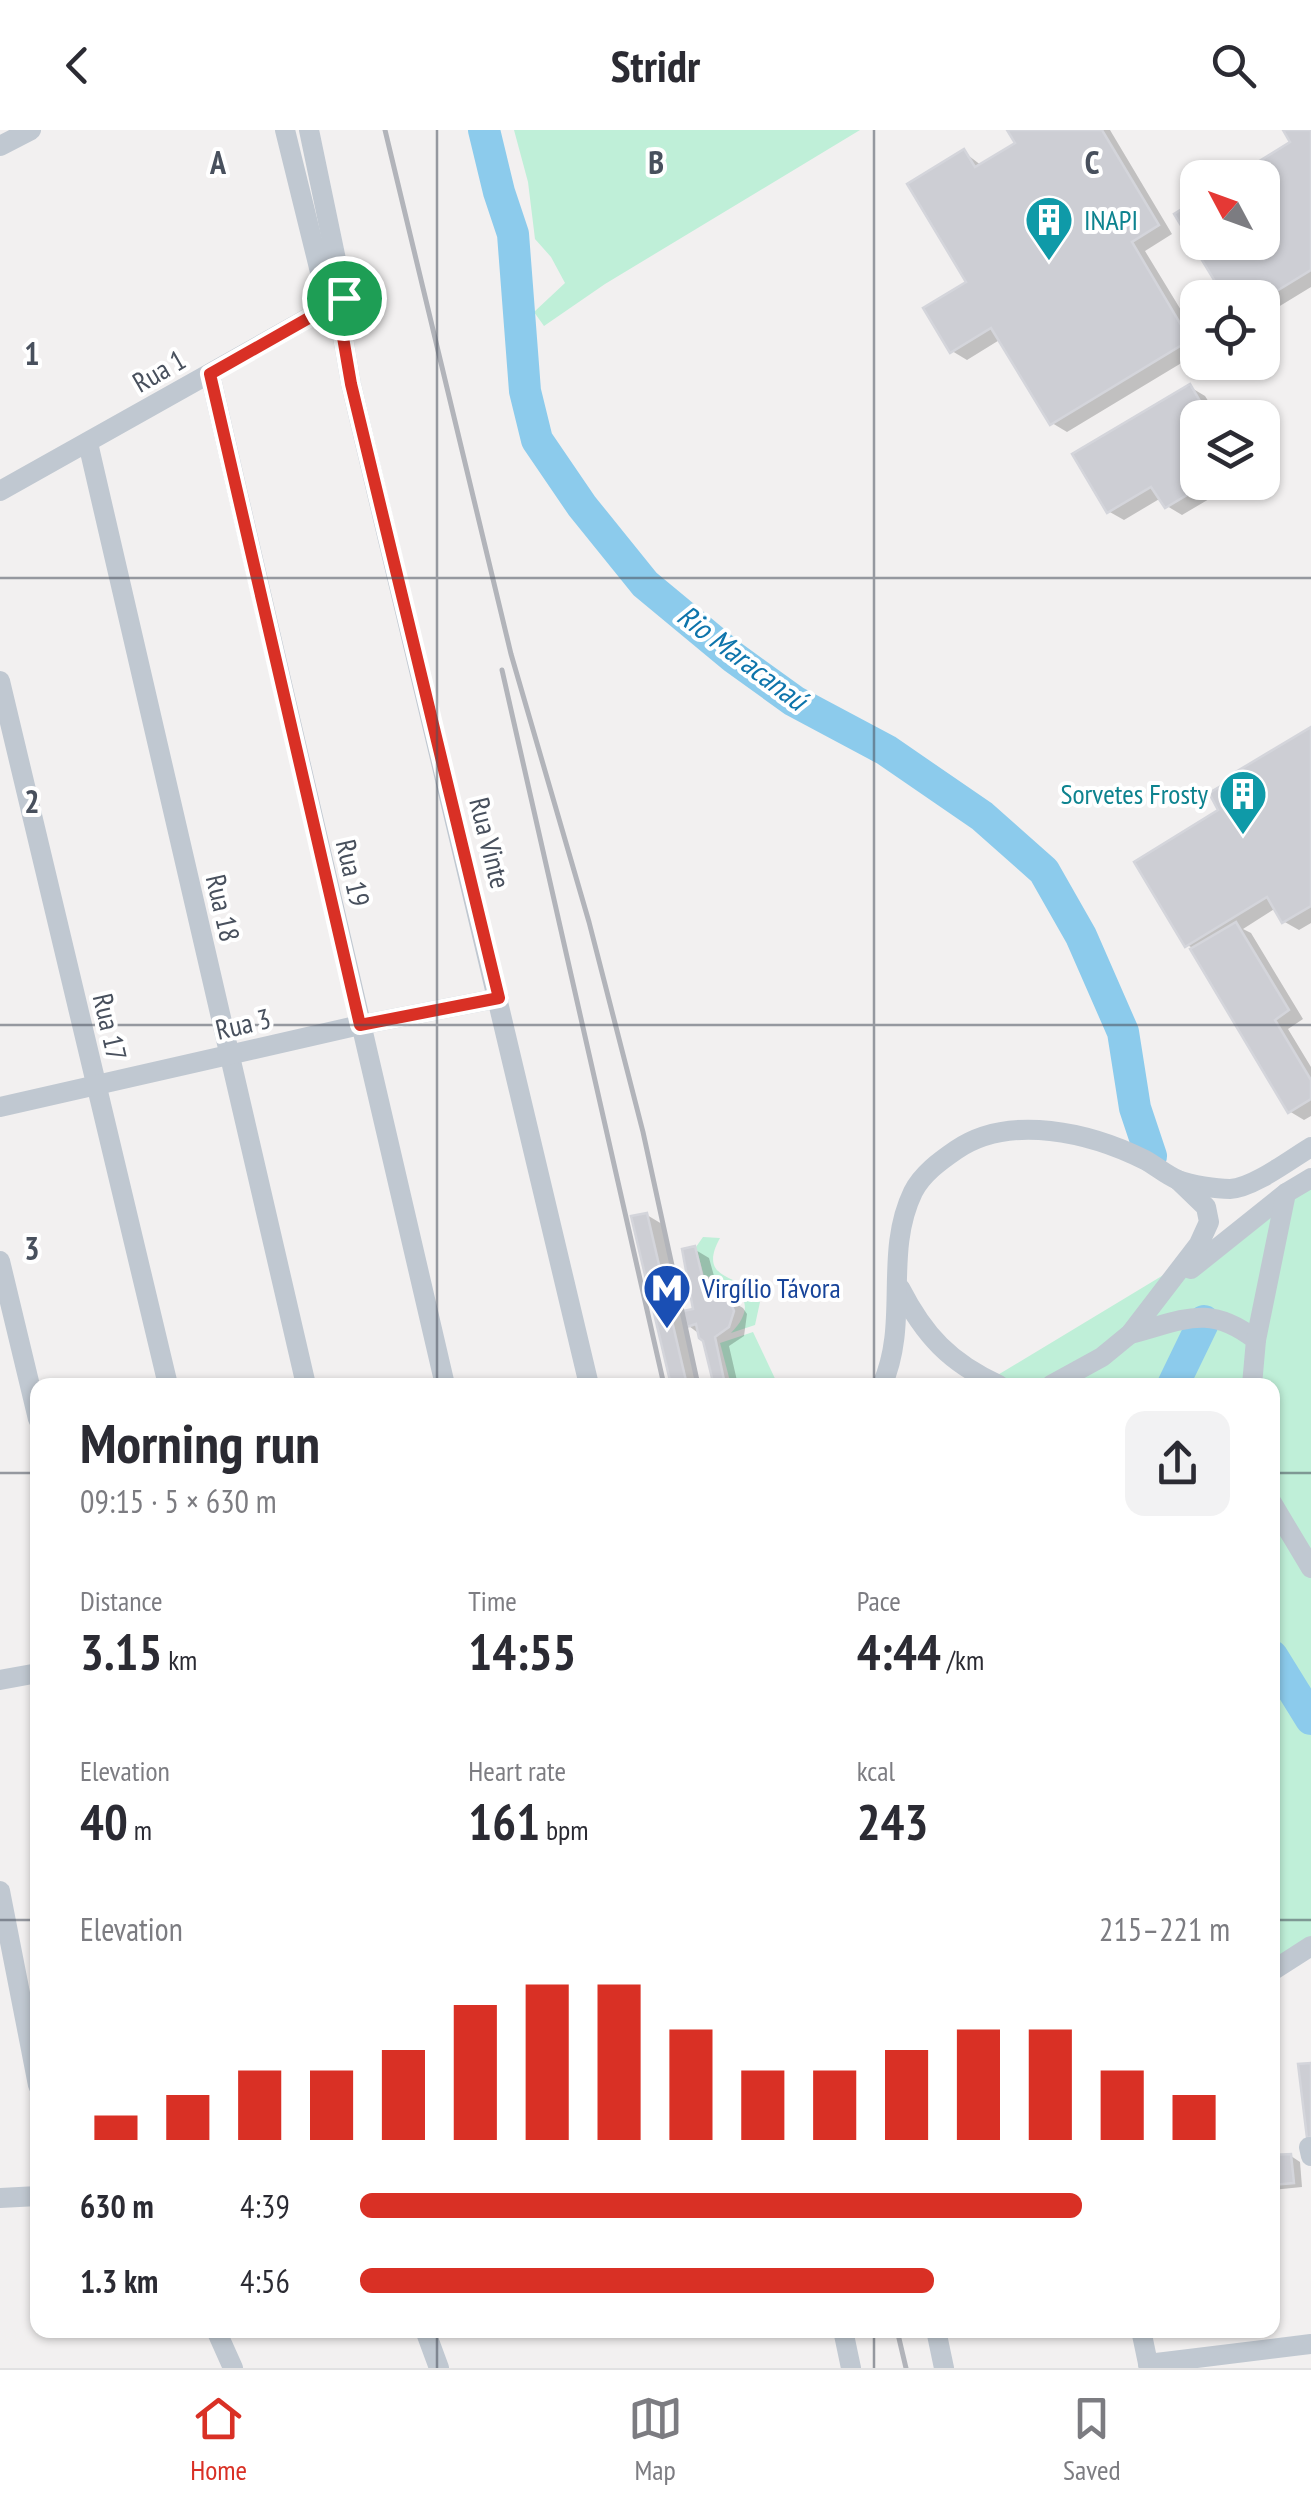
<!DOCTYPE html>
<html lang="en">
<head>
<meta charset="utf-8">
<style>
  :root { --surface:#fff; --page:#f2f2f3; --text:#2b2b33; --muted:#7c7c81; --line:#e1e1e2; --accent:#d93025 }
  body { margin:0; font-family:"PT Sans Narrow",sans-serif; background:var(--page); color:var(--text); height:100vh; display:flex; flex-direction:column; font-size:38px; white-space:nowrap }
  * { box-sizing:border-box; margin:0 }
  p { font-size:32px; color:var(--muted) }
  .icon { flex:none; width:55px; height:55px; fill:none; stroke:currentColor; stroke-width:2; stroke-linecap:round; stroke-linejoin:round }
  .map { position:relative; flex:1; overflow:hidden }
  .side { position:absolute; left:30px; top:1248px; width:1250px; height:960px; display:flex; flex-direction:column; background:var(--surface); border-radius:20px; box-shadow:0 2px 8px #0004 }
  .side>* { flex:none }
  .needle { width:65px; rotate:311deg }
  .buttons { position:absolute; left:1180px; top:30px; display:grid; gap:20px }
  .buttons a { display:grid; place-items:center; width:100px; height:100px; border-radius:20px; background:var(--surface); box-shadow:0 2px 8px #0004; font-size:50px }
  .pin { position:absolute; display:grid; place-items:center; width:85px; height:85px; color:#fff; margin:-42px; border:5px solid #fff; border-radius:50%; box-shadow:0 2px 10px #0007 }
  .round { display:grid; place-items:center; flex:none; width:105px; height:105px; border-radius:20px; background:var(--page) }
  .overview { display:flex; align-items:center; justify-content:space-between; height:170px; padding:0 50px }
  h1 { font-size:55px; font-weight:700; line-height:75px }
  .stats { display:grid; grid-template-columns:repeat(3,1fr); gap:15px; height:170px; padding:10px 50px }
  .stats div { display:grid; align-content:center }
  .stats b { font-size:50px; font-weight:700 }
  .stats small { font-size:28px; font-weight:400 }
  .stats p { font-size:28px }
  .chart { height:280px; padding:20px 50px }
  .chart p { display:flex; justify-content:space-between }
  .chart svg { width:100%; height:180px; margin-top:10px; stroke:var(--accent); stroke-width:6 }
  ul { padding:0 50px; list-style:none; font-size:32px }
  li { display:grid; grid-template-columns:160px 120px 1fr; align-items:center; height:75px }
  li i { height:25px; border-radius:12px; background:var(--accent) }
  header { display:flex; justify-content:space-between; align-items:center; height:130px; padding:0 50px; background:var(--surface); font-size:45px; font-weight:700 }
  .menu { display:flex; justify-content:space-around; align-items:center; height:140px; border-top:2px solid var(--line); background:var(--surface); font-size:28px; color:var(--muted) }
  .menu a { display:grid; justify-items:center; gap:5px }
  .menu .selected { color:var(--accent) }
  .map>svg:first-child { display:block }
</style>
</head>
<body>
<header><svg class="icon" aria-label="back" viewBox="0 0 24 24"><path d="M15 5l-7 7 7 7"/></svg>Stridr<svg class="icon" aria-label="search" viewBox="0 0 24 24"><circle cx="10" cy="10" r="6"/><path d="M15 15l6 6"/></svg></header>
<div class="map">
<svg width="1311" height="2238" viewBox="0 0 1311 2238">
  <rect width="100%" height="100%" fill="#f2f0f0"/>
  <g fill="#bfefd8">
    <polygon points="514,0 860,0 605,154 544,196 534,182 565,153 551,127 535,109 528,52"/>
    <polygon points="1311,1056 1311,1825 1273,1850 1272,1255 981,1255"/>
    <path d="M703,1107L720,1108C699,1146 730,1146 755,1160L760,1172L755,1195L731,1203C761,1173 738,1152 704,1146L696,1117Z"/>
    <polygon points="753,1202 778,1255 731,1255 720,1213"/>
  </g>
  <g fill="#0003">
    <polygon points="1010,0 1110,0 1172,104 1145,121 1198,208 1198,223 1067,302 1052,293 1001,209 967,230 952,221 969,153 964,22 982,36 1018,14"/>
    <polygon points="1286,0 1311,0 1311,157 1262,187 1262,168 1198,112 1262,112 1293,13"/>
    <polygon points="1190,257 1205,266 1219,288 1198,288 1198,352 1238,352 1182,385 1167,376 1161,368 1124,390 1108,381"/>
    <polygon points="1311,600 1311,793 1299,800 1283,791 1276,778 1243,799 1251,803 1303,889 1288,899 1311,937 1311,986 1304,990 1289,981 1193,818 1187,815 1221,681"/>
    <polygon points="647,1085 662,1094 683,1184 696,1181 694,1119 709,1128 719,1164 743,1178 747,1184 744,1206 729,1216 738,1255 723,1255 715,1251 706,1209 685,1193 700,1255 673,1255"/>
    <polygon points="1291,2026 1300,2032 1302,2057 1272,2060 1272,2028"/>
  </g>
  <g fill="none" stroke-linecap="round" stroke-linejoin="round">
    <g stroke="#8ccbec" stroke-width="32">
      <polyline points="484,0 499,62 513,104 525,261 537,310 582,376 645,454 733,527 794,571 886,620 982,686 1044,741 1081,806 1123,902 1135,978 1151,1026"/>
      <polyline points="1173,1255 1204,1191"/>
      <polyline points="1272,1526 1311,1589"/>
    </g>
  </g>
  <g fill="#cdced4" stroke="#d4d5db" stroke-width="2.5">
    <polygon points="1007,0 1102,0 1159,95 1132,112 1190,210 1050,295 991,198 950,223 923,178 966,152 907,54 964,19 975,37 1015,13"/>
    <polygon points="1283,0 1311,0 1311,140 1262,170 1225,168 1174,84 1198,69 1198,112 1262,112 1262,48 1232,48 1290,12"/>
    <polygon points="1190,254 1210,288 1198,288 1198,352 1209,352 1165,378 1151,357 1107,383 1072,324"/>
    <polygon points="1311,597 1311,776 1282,793 1267,767 1185,817 1134,732 1218,680 1209,663 1231,650 1229,646"/>
    <polygon points="1236,792 1289,880 1275,890 1311,950 1311,969 1288,983 1190,819"/>
    <polygon points="647,1083 672,1191 687,1255 671,1255 631,1086"/>
    <polygon points="695,1116 705,1158 714,1158 728,1166 734,1181 729,1197 715,1207 724,1250 713,1252 703,1211 699,1208 696,1194 687,1197 683,1181 693,1179 682,1119"/>
    <polygon points="1311,1933 1311,2007 1307,2008 1298,1934"/>
    <polygon points="1291,2024 1294,2053 1272,2055 1272,2025"/>
  </g>
  <g fill="none" stroke-linecap="round" stroke-linejoin="round">
    <g stroke="#c0c8d1" stroke-width="20">
      <polyline points="285,0 324,158 330,174 339,184 351,254 589,1255"/>
      <polyline points="309,0 344,168 341,177"/>
      <polyline points="0,16 31,0"/>
      <polyline points="210,244 445,1255"/>
      <polyline points="88,313 306,1255"/>
      <polyline points="0,361 344,168"/>
      <polyline points="0,551 168,1255"/>
      <polyline points="0,977 360,895 499,868"/>
      <polyline points="0,1131 38,1289"/>
      <polyline points="1191,1139 1286,1063 1311,1048"/>
      <path d="M900,1158C924,1205 950,1233 999,1255"/>
      <path d="M1130,1204C1184,1190 1209,1173 1256,1210L1252,1255"/>
      <polyline points="1256,1210 1286,1063"/>
      <path d="M882,1255C910,1193 883,1124 913,1062C922,1044 940,1031 956,1020C1010,983 1091,1003 1145,1030C1156,1036 1166,1045 1178,1050C1191,1055 1216,1059 1230,1059C1253,1058 1291,1029 1311,1017"/>
      <polyline points="1051,1255 1102,1227 1130,1204 1199,1114 1209,1092 1206,1077 1178,1050"/>
      <polyline points="1272,1373 1311,1438"/>
      <polyline points="0,1550 38,1543"/>
      <polyline points="0,1761 38,1955"/>
      <polyline points="1272,1841 1311,1816"/>
      <polyline points="1309,2017 1311,2026"/>
      <polyline points="0,2068 38,2066"/>
      <polyline points="216,2200 233,2238"/>
      <polyline points="425,2200 439,2238"/>
      <polyline points="843,2200 851,2238"/>
      <polyline points="936,2200 944,2238"/>
      <polyline points="1141,2200 1149,2238"/>
      <polyline points="1148,2234 1311,2214"/>
    </g>
    <g stroke="#b2b4ba" stroke-width="5">
      <polyline points="385,0 511,524 589,792 643,1002 698,1255"/>
      <polyline points="502,540 664,1255"/>
      <polyline points="897,2200 906,2238"/>
    </g>
  </g>
  <g fill="none" stroke-linecap="round" stroke-linejoin="round">
    <g stroke="#fff" stroke-width="20">
      <polygon id="route" points="344,168 339,184 351,254 499,868 360,895 210,244"/>
    </g>
    <use href="#route" stroke="#d93025" stroke-width="12"/>
  </g>
  <path fill="none" stroke="#48505d" stroke-width="2.5" stroke-opacity="0.55" d="M437,0V1255M874,0V1255M0,448H1311M0,895H1311M0,1343H38M1272,1343H1311M0,1790H38M1272,1790H1311M437,2200V2238M874,2200V2238"/>
  <defs>
    <g id="building-pin" transform="scale(2.5)"><path d="M0 17L-7.5 6A9.5 9.5 0 1 1 7.5 6Z" fill="#0f9aa8" stroke="#fff"/><path d="M-4-6H4V6H1V3H-1V6H-4ZM-2.5-4.3h1.7v1.8h-1.7ZM.8-4.3h1.7v1.8H.8ZM-2.5-1h1.7V.8h-1.7ZM.8-1h1.7V.8H.8Z" fill="#fff"/></g>
    <g id="metro-pin" transform="scale(2.5)"><path d="M0 17L-7.5 6A9.5 9.5 0 1 1 7.5 6Z" fill="#1a4fb4" stroke="#fff"/><path d="M-5.5 5V-5H-3L0 0L3-5H5.5V5H3V-.5L0 4L-3-.5V5Z" fill="#fff"/></g>
  </defs>
  <g fill-rule="evenodd">
    <use href="#building-pin" x="1049" y="90"/>
    <use href="#building-pin" x="1243" y="664"/>
    <use href="#metro-pin" x="667" y="1158"/>
  </g>
  <g text-anchor="middle" stroke-width="8" stroke-linejoin="round" paint-order="stroke">
    <g font-size="28" fill="#0d838f" stroke="#fff" text-anchor="start">
      <text x="1084" y="100">INAPI</text>
      <text x="1208" y="674" text-anchor="end">Sorvetes Frosty</text>
    </g>
    <g font-size="28" fill="#48505d" stroke="#fff">
      <text transform="translate(159 241) rotate(-30)" y="10">Rua 1</text>
      <text transform="translate(490 713) rotate(76)" y="10">Rua Vinte</text>
      <text transform="translate(353 743) rotate(77)" y="10">Rua 19</text>
      <text transform="translate(223 778) rotate(77)" y="10">Rua 18</text>
      <text transform="translate(243 894) rotate(-13)" y="10">Rua 3</text>
      <text transform="translate(110 897) rotate(77)" y="10">Rua 17</text>
    </g>
    <g font-size="28" fill="#164399" stroke="#fff" text-anchor="start">
      <text x="702" y="1168">Virgílio Távora</text>
    </g>
    <g font-size="30" font-style="italic" fill="#0d74ab" stroke="#fff">
      <text transform="translate(742 528) rotate(37)" y="10">Rio Maracanaú</text>
    </g>
  </g>
  <g font-size="32" text-anchor="middle" font-weight="bold" fill="#48505d" stroke="#fff" stroke-width="8" stroke-linejoin="round" paint-order="stroke">
    <text x="218" y="44">A</text>
    <text x="656" y="44">B</text>
    <text x="1092" y="44">C</text>
    <text x="32" y="235">1</text>
    <text x="32" y="683">2</text>
    <text x="32" y="1130">3</text>
  </g>
</svg>
<div class="buttons">
<a><svg class="needle" viewBox="-14 -14 28 28"><path d="M0-13l5 13h-10z" fill="#e53935"/><path d="M0 13l5-13h-10z" fill="#7c7c81"/></svg></a>
<a><svg class="icon" aria-label="locate" viewBox="0 0 24 24"><circle cx="12" cy="12" r="6"/><path d="M12 2v4M12 18v4M2 12h4M18 12h4"/></svg></a>
<a><svg class="icon" aria-label="layers" viewBox="0 0 24 24"><path d="M12 4l9 5-9 5-9-5zM3 14l9 5 9-5"/></svg></a>
</div>
<div class="pin" style="left:344px;top:168px;background:#1e9e55"><svg class="icon" aria-label="arrive" viewBox="0 0 24 24"><path d="M6 21V4h12l-3 4 3 4H6"/></svg></div>
<section class="side">
<div class="overview"><div><h1>Morning run</h1><p>09:15 · 5 × 630 m</p></div><a class="round"><svg class="icon" aria-label="share" viewBox="0 0 24 24"><path d="M12 15V3M7 8l5-5 5 5M5 13v7h14v-7"/></svg></a></div>
<div class="stats">
<div><p>Distance</p><b>3.15<small> km</small></b></div>
<div><p>Time</p><b>14:55</b></div>
<div><p>Pace</p><b>4:44<small> /km</small></b></div>
</div>
<div class="stats">
<div><p>Elevation</p><b>40<small> m</small></b></div>
<div><p>Heart rate</p><b>161<small> bpm</small></b></div>
<div><p>kcal</p><b>243</b></div>
</div>
<div class="chart"><p><span>Elevation</span>215–221 m</p>
<svg viewBox="0 0 160 44" preserveAspectRatio="none"><path d="M5 44V38M15 44V33M25 44V27M35 44V27M45 44V22M55 44V11M65 44V6M75 44V6M85 44V17M95 44V27M105 44V27M115 44V22M125 44V17M135 44V17M145 44V27M155 44V33"/></svg>
</div>
<ul>
<li><b>630 m</b>4:39<i style="width:83%"></i></li>
<li><b>1.3 km</b>4:56<i style="width:66%"></i></li>
</ul>
</section>
</div>
<nav class="menu">
<a class="selected"><svg class="icon" aria-label="home" viewBox="0 0 24 24"><path d="M3 11l9-7 9 7M6 9v11h12V9"/></svg>Home</a>
<a><svg class="icon" aria-label="map" viewBox="0 0 24 24"><path d="M3 6l6-2 6 2 6-2v14l-6 2-6-2-6 2zM9 4v14M15 6v14"/></svg>Map</a>
<a><svg class="icon" aria-label="saved" viewBox="0 0 24 24"><path d="M7 4h10v16l-5-4-5 4z"/></svg>Saved</a>
</nav>
</body>
</html>
